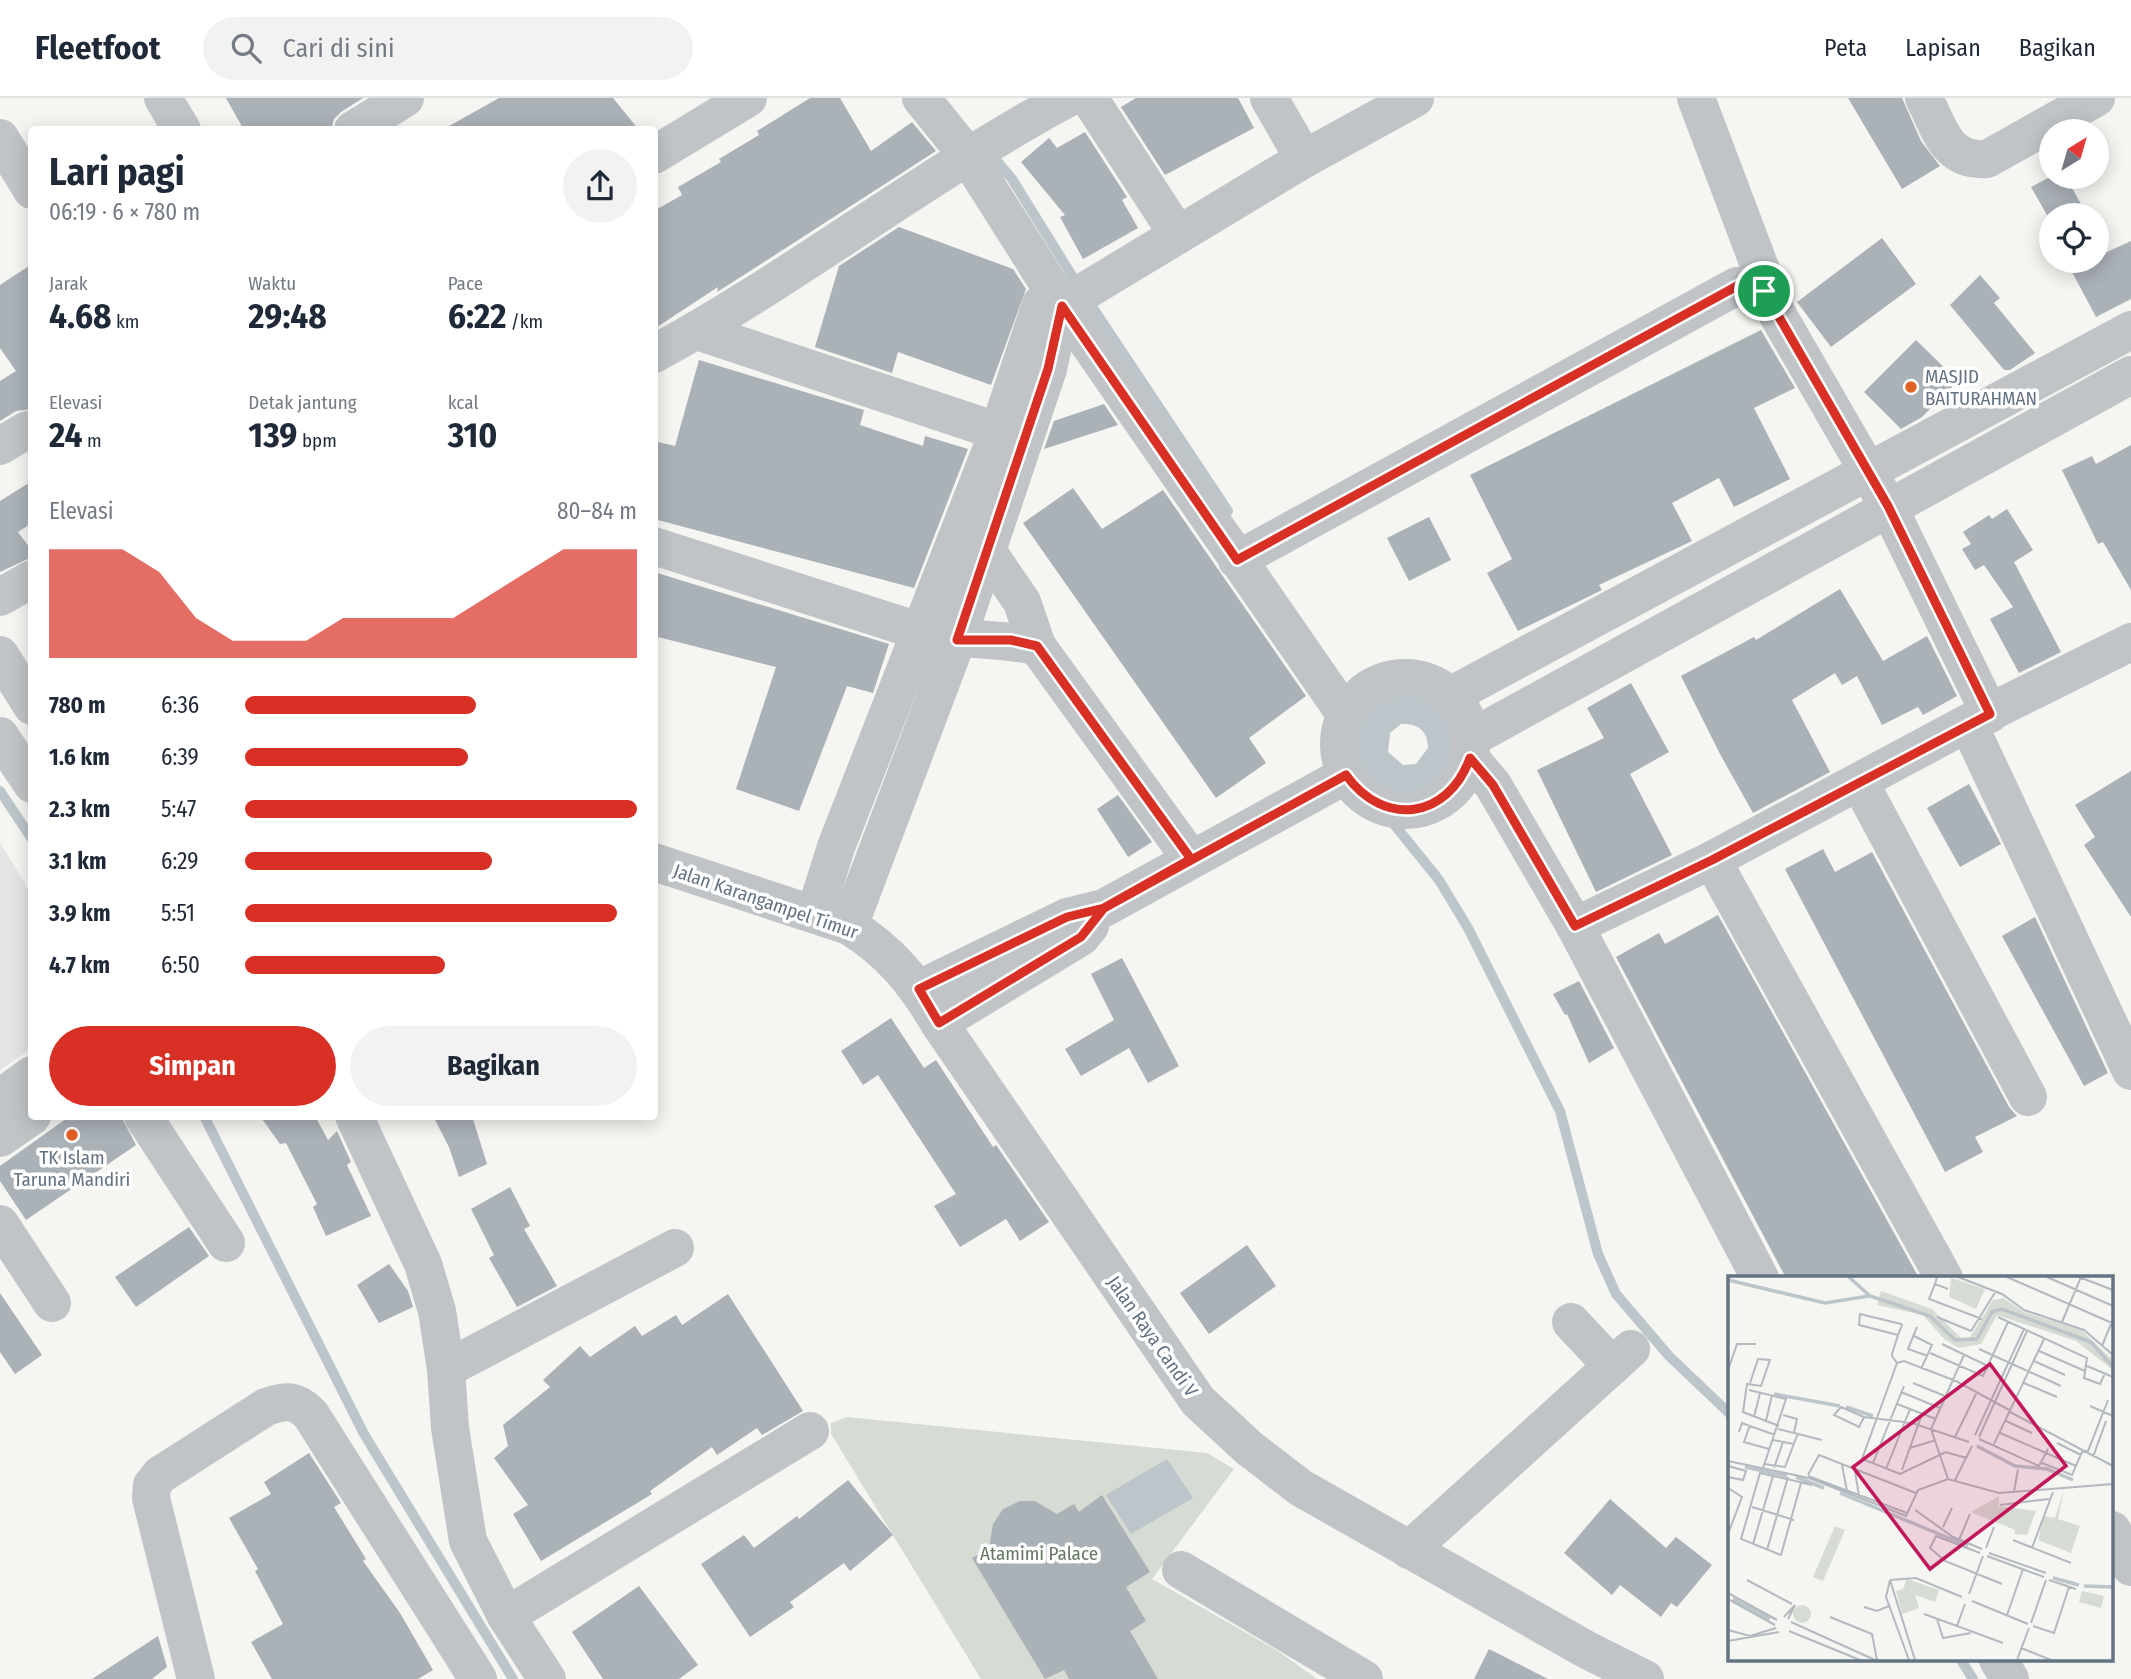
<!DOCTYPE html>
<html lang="id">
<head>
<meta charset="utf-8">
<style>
  :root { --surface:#fff; --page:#f2f2f3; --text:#1f2937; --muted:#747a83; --line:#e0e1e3; --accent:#d93025 }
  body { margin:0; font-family:"Fira Sans Condensed",sans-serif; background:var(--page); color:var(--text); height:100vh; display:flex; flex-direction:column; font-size:26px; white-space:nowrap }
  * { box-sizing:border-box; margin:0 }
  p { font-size:23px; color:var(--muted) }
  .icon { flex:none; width:38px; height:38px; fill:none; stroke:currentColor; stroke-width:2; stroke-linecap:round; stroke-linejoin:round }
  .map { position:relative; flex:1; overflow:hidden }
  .panel { position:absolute; left:28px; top:28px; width:630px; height:994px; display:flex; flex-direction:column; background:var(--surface); border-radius:7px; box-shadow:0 4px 18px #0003 }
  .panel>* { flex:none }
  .needle { width:46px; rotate:37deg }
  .buttons { position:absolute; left:2039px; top:21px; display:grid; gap:14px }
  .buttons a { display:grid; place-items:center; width:70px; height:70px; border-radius:50%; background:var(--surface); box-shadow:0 4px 18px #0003; font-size:35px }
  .pin { position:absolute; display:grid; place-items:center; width:60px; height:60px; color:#fff; margin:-30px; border:4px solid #fff; border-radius:50%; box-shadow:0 2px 7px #0007 }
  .round { display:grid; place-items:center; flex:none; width:74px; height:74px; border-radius:37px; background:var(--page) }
  .summary { display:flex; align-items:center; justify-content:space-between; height:119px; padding:0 21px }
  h1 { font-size:38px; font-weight:700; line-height:52px }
  .stats { display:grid; grid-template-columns:repeat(3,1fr); gap:10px; height:119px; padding:7px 21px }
  .stats div { display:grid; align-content:center }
  .stats b { font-size:35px; font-weight:700 }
  .stats small { font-size:19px; font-weight:400 }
  .stats p { font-size:19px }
  .chart { height:196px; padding:14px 21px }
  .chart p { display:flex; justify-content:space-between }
  .chart svg { width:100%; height:126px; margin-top:7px; fill:var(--accent); opacity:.7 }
  .button { display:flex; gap:14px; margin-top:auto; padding:14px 21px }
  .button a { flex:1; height:80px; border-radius:42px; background:var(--accent); color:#fff; font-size:28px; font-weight:700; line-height:80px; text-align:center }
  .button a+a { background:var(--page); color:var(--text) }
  ul { padding:0 21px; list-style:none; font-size:23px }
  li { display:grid; grid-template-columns:112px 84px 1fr; align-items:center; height:52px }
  li i { height:18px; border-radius:9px; background:var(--accent) }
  header { display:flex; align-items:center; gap:42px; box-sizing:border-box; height:98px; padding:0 35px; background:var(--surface); border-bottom:2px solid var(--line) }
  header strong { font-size:33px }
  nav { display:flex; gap:38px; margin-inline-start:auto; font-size:24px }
  .search { width:490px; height:63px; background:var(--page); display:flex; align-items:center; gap:18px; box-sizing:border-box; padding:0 24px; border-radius:38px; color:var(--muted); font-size:26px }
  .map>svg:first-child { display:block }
</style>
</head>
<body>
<header>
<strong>Fleetfoot</strong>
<div class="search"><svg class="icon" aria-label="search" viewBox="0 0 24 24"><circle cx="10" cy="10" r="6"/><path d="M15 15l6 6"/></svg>Cari di sini</div>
<nav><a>Peta</a><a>Lapisan</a><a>Bagikan</a></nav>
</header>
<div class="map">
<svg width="2131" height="1581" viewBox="0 0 2131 1581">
  <rect width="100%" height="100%" fill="#f5f5f2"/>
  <polygon fill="#e3e4e3" points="0,745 32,797 31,951 0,972"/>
  <polygon fill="#d6dcd3" points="847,1319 1207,1355 1234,1371 1152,1481 1278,1553 1317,1581 981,1581 831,1336 831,1325"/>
  <g fill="#bbc5ca" fill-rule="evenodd">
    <path d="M1405,595C1438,600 1464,626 1453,662C1449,676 1437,687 1424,692C1356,718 1320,609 1405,595ZM1401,626C1418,625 1428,633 1428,650L1416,666L1403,667L1388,654L1390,635Z"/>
    <polygon points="1167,1361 1193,1400 1131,1436 1106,1397"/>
  </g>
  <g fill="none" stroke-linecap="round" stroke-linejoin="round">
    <g stroke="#bbc5ca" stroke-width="10">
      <polyline points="991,56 1012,81 1079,189"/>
      <polyline points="1087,201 1228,413"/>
      <polyline points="0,693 32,741"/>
      <polyline points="1389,720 1439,782 1468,830 1560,1013 1598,1156 1616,1196 1669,1258 1730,1316"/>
      <polyline points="204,1018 364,1336 513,1581"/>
      <polyline points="1961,1562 1973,1581"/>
    </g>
  </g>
  <g fill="#aab1b7">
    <polygon points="226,0 363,0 341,14 334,21 331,32 244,32"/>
    <polygon points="499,0 613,0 639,32 442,32"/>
    <polygon points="810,0 840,0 871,53 912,24 936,53 747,175 717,194 718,189 654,231 654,113 682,97 678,89 721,64 719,61 759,37 757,33"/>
    <polygon points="1136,0 1238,0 1254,30 1165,77 1121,9"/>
    <polygon points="1848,0 1902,0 1921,43 1940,68 1902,91"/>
    <polygon points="1085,34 1127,99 1122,102 1138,130 1083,161 1060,119 1065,117 1021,64 1049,40 1057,50"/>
    <polygon points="2050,79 2066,79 2087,117 2047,117 2031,89"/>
    <polygon points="899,129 1013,171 1026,191 991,287 898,254 892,275 815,249 839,168"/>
    <polygon points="1882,140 1916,186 1831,249 1797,204"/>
    <polygon points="2131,143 2131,201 2096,219 2071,172 2096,163 2096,159"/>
    <polygon points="32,166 32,311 16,313 0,323 0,283 16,273 0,250 0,187"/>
    <polygon points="1980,177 2000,200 1994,205 2035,255 2010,272 2004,272 1950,207"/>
    <polygon points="1761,232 1795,290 1754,310 1790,381 1734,409 1719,380 1672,405 1692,443 1599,487 1602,492 1518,533 1487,475 1512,461 1470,377"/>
    <polygon points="1916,242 1958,283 1922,319 1901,331 1864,294"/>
    <polygon points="699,262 864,312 860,327 923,348 925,338 968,351 914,490 654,421 654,343 675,348"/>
    <polygon points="1104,306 1118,327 1044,351 1054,323"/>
    <polygon points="2131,347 2131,492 2103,444 2098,446 2062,372 2092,358 2096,366"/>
    <polygon points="32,383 32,425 18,434 32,453 32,459 0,474 0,403"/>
    <polygon points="1073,390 1102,431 1163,392 1306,598 1249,640 1266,665 1216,700 1023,425"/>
    <polygon points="2007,411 2033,452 2014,464 2061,554 2019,575 1990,521 2013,509 1984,467 1975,472 1962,451 1971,446 1963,434 1989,417 1992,421"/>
    <polygon points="1429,419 1451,462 1409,483 1387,440"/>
    <polygon points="654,474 889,546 873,595 847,588 799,713 736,691 776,569 654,538"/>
    <polygon points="1840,491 1883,563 1927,538 1957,598 1923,617 1918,609 1882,627 1857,578 1842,587 1835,575 1792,602 1830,674 1753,715 1720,656 1681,578 1754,539 1756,542"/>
    <polygon points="1631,585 1669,654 1630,676 1672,757 1596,794 1537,672 1604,640 1587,610"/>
    <polygon points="2131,673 2131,819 2084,747 2095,739 2075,707"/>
    <polygon points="1969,686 2001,746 1960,769 1927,710"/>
    <polygon points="1118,697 1152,744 1128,759 1097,711"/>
    <polygon points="1823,751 1835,774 1872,754 2009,1009 2017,1018 1975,1039 1983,1054 1945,1074 1785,771"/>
    <polygon points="1718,817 1919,1180 1786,1180 1616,859 1659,835 1665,846"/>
    <polygon points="2035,819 2108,975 2084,988 2002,838"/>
    <polygon points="1122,860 1179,968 1148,985 1129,950 1081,978 1065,951 1114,922 1091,876"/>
    <polygon points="1579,883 1614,950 1589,965 1567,916 1565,917 1553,896"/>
    <polygon points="891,920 924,970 936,962 993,1049 996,1047 1049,1124 1020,1143 1006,1121 960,1149 934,1108 956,1096 878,977 863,987 841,953"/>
    <polygon points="70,1018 121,1018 136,1047 26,1122 0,1083 0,1068"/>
    <polygon points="260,1018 315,1018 328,1042 337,1033 351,1064 347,1067 371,1118 326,1138 313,1109 317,1106 286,1045 280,1046"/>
    <polygon points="433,1018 472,1018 487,1066 459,1079 449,1049"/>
    <polygon points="510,1089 530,1128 524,1131 557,1188 517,1209 489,1160 494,1157 471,1111"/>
    <polygon points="189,1129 209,1158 136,1209 115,1179"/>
    <polygon points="1247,1147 1276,1188 1209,1236 1180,1195"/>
    <polygon points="389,1166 408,1193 413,1209 379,1225 357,1187"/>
    <polygon points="0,1195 42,1257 15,1276 0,1254"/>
    <polygon points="728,1196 803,1313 762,1337 757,1330 717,1357 712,1349 650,1393 652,1396 541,1463 513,1416 528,1407 494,1360 508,1348 503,1327 550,1289 543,1282 580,1248 590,1259 635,1228 642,1238 676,1217 682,1227"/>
    <polygon points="309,1355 341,1405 334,1409 366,1461 363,1463 400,1515 433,1572 418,1581 272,1581 251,1544 283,1526 255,1473 258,1471 229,1420 271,1396 264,1384"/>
    <polygon points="848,1382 893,1437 850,1473 844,1465 790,1504 794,1509 750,1539 701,1466 744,1437 754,1450 797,1418 799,1421"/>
    <polygon points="1102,1397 1150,1474 1126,1489 1146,1523 1130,1533 1158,1581 1069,1581 1064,1572 1045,1581 972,1460 989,1451 993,1426 1003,1411 1020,1403 1035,1403 1057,1416 1074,1406 1079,1414"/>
    <polygon points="1610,1401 1666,1450 1676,1439 1712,1467 1677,1509 1671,1505 1661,1519 1620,1487 1612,1497 1564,1455"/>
    <polygon points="639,1488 698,1567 679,1581 603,1581 572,1534"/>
    <polygon points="158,1538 167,1569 152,1581 92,1581"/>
    <polygon points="1489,1551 1548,1581 1474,1581"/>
  </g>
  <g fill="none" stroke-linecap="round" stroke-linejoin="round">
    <g stroke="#c0c4c7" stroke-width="38">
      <polyline points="163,0 182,32"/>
      <polyline points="921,0 967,57 1062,207 1345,616"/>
      <polyline points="1089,0 1178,137"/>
      <polyline points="1269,0 1304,61"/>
      <polyline points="1696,0 1761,172 1764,193 1888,408 1990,616"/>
      <path d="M1924,0C1940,31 1946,64 1987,61L2096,0"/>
      <polyline points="353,32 405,0"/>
      <polyline points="0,40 32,92"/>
      <polyline points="654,57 748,0"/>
      <polyline points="697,233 1024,342"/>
      <path d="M654,256C797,178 925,77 1068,0"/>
      <polyline points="0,348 27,332"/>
      <path d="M654,448L922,534C960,543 998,540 1037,548"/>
      <polyline points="985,450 1022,504 1037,548 1191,761"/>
      <polyline points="1237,462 1737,188 1751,187 1764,193"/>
      <polyline points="0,499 32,481"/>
      <polyline points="0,557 32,608"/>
      <circle cx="1405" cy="646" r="66"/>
      <polyline points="1450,598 2131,232"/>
      <polyline points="1968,625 2131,973"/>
      <polyline points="0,638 32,686"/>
      <polyline points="1471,640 2131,277"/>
      <polyline points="1470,660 1493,687 1575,828 1760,1180"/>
      <polyline points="1860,685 2028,999"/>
      <polyline points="1712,762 1944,1180"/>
      <path d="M654,764L849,828C890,853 915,884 939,925L1198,1303L1249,1350L1301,1390L1587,1552L1645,1581"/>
      <polyline points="815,816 836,749 999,332 1041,206"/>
      <polyline points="849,828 957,542 1048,271 1062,207 1304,61 1415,0"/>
      <polyline points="1575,828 1712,762 1968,625 2131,544"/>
      <polyline points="919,891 1067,819 1104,810 1346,677"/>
      <polyline points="939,925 1081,839 1090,828"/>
      <polyline points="0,1000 32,977"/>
      <polyline points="143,1018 226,1145"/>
      <polyline points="354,1018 423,1166 437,1213 446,1271 450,1330 468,1443 506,1518 547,1581"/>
      <polyline points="0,1040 32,1018"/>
      <polyline points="0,1126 52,1205"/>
      <polyline points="1571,1224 1612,1268"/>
      <polyline points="446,1271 675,1150"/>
      <polyline points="2112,1432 2131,1469"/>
      <polyline points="1409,1452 1631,1251"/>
      <polyline points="1181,1472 1364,1581"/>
      <polyline points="506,1518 810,1333"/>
      <polyline points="1998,1562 2010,1581"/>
      <path d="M196,1581L151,1400L152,1387L160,1377L266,1309C286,1302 296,1301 311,1317L478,1581"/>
    </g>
  </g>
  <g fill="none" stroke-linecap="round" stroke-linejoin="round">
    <g stroke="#fff" stroke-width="14">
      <path id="route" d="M1764,193L1751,187L1737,188L1237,462L1062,208L1048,271L957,542H1011L1037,548L1191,761L1104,810L1067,819L919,891L939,925L1081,839L1104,810L1346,677C1384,730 1448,721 1470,660L1493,687L1575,828L1712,762L1990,616L1888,408L1764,193"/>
    </g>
    <use href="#route" stroke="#d93025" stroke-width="9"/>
  </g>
  <g fill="#e26125" stroke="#fff" stroke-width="2.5">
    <circle cx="1911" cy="289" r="7"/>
    <circle cx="72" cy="1037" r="7"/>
  </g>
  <g text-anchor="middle" stroke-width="7" stroke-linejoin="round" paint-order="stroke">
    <g font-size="19" fill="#647383" stroke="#fff" text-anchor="start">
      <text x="1925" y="285">MASJID<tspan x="1925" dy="22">BAITURAHMAN</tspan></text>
      <text x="72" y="1066" text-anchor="middle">TK Islam<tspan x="72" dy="22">Taruna Mandiri</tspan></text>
    </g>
    <g font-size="19" fill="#647383" stroke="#fff">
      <text transform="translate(766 803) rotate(19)" y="7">Jalan Karangampel Timur</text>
      <text transform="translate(1153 1238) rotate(55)" y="7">Jalan Raya Candi V</text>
    </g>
    <g font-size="19" fill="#667a63" stroke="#fff">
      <text x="1039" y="1462">Atamimi Palace</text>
    </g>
  </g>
  <g transform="translate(1728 1178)">
    <rect width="385" height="385" fill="#f5f5f2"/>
    <path d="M223,2L257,13L248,33L221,21ZM153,15L204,33L233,62L242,61L265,24L275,22L296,36L353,54L385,84V94L348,65L269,39L253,68L231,72L216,63L195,39L149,29ZM336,213L330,243L352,250L343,277L310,264L316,240L327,242ZM271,220V230L308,235L299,259L286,258L287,254L243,236ZM107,250L117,254L95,305L85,301ZM179,303L211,314L207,326L187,319L191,332L174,338L168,315L175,313ZM354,315L376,320L373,332L351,326ZM65 338a9 9 0 1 1 18 0a9 9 0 1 1-18 0Z" fill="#d6dcd3"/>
    <path fill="none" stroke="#bbc5ca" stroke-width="3.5" d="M121,1L142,20L202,40L227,64L249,63L264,36L274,33L363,66L385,91M0,4L97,27L141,20M46,118L112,130M118,131L145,140M249,170L287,190L319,193L345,204M17,191L59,200M68,201L96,212M112,217L240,270M325,302L351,309M356,310L385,311M5,323L42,343"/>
    <path fill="none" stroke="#b2b9bf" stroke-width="2" d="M209,1L207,8L220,13M230,1L274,18L296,34L356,54L385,79M279,1L384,47M319,1L385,30M351,1L385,14M207,8L201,23L254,43M209,41L243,55L268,15M270,41L359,82L356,102L372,108L377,97M334,46L353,1M189,51L180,73L200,80M186,60L204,69L193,93M214,68L260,90M374,70L385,43M251,73L333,110M311,75L357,95M202,77L255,100L280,46M306,85L337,99M169,87L134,183L172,198L218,176M169,87L164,80V78L170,59L174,49L173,48L132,38L131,49L170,59M169,87L176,85L228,105L283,135M359,90L385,101M0,94L9,68H28M22,107L30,83L42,84L33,110L19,108L15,136L51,150M185,107L217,120M296,107L329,121M21,114L58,123L35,192M173,116L212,132M169,128L208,143M362,130L385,140M282,136L385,190M55,139L69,143L66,157M26,141L32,117M136,141L131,151L106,139L113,131L136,141L184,147L241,166M38,145L44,119M278,145L304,157M22,149L16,166L41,173M50,153L94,164M11,156L14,147L47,159M272,157L348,190M247,159L296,53M227,161L248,118M251,161L299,55M251,163L311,190L320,173M45,164L66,168M329,167L353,179M266,168L316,63M182,172L208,164M217,176L239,182M365,181L378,145M0,185L81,202L178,240L190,214L220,203L271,217L385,208M145,187L176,110M314,187L344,199L354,176L360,175L380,124M36,188L57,191L70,157M114,189L119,215M0,190L18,195L15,204L0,201M46,192L55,166M158,193L182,133M174,194L194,138M127,195L131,220M80,199L91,179L188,217M80,200L179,237M220,203L203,153L236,79M227,204L244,170M73,207L53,279L13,263L32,197L45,200L59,203L84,209M0,212L14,221L0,258M286,216L290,193M272,229L321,223M24,231L66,244M187,234L225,261L254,273M215,251L224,232M231,264L242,238M285,264L343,287M25,268L45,200M258,272L266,251M304,272L325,216M39,274L60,201M252,277L208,260L202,272L217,285L274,308M261,277L318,297M259,280L316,301M19,304L64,328M162,304L158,321L181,384M162,304L187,384M162,304L188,302L234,321M321,304L348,313M0,317L49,344M241,318L255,280M0,323L47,349M244,325L300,348M237,328L229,350L275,367M136,331L149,335L161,330M196,338L229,350M279,339L295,293M56,341L67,329L60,343M102,341L144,358L149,384M209,343L215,362L243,357M63,346L147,384M303,347L318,304M305,350L326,357L341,311M0,354L22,360L48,352M61,355L132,384M0,365L51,356M293,372L323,384M289,384L301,352"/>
    <path fill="#c2185b" fill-opacity="0.15" stroke="#c2185b" stroke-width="3.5" d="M262,88L338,190L202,293L125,191Z"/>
    <rect width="385" height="385" fill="none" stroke="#647383" stroke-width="3.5"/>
  </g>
</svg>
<div class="buttons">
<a><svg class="needle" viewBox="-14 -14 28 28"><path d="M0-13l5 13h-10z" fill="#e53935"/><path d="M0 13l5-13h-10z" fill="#747a83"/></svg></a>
<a><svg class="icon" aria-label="locate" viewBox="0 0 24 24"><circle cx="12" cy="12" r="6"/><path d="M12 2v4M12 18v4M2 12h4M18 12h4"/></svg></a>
</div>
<div class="pin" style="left:1764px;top:193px;background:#1e9e55"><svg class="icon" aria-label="arrive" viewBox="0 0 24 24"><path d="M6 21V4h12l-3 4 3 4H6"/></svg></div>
<section class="panel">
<div class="summary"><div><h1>Lari pagi</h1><p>06:19 · 6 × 780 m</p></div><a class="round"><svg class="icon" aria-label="share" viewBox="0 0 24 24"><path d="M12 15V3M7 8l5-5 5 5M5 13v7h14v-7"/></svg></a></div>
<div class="stats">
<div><p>Jarak</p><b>4.68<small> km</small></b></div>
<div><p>Waktu</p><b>29:48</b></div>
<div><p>Pace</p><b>6:22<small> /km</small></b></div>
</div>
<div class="stats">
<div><p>Elevasi</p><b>24<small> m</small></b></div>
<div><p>Detak jantung</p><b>139<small> bpm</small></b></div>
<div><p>kcal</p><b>310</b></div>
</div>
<div class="chart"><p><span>Elevasi</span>80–84 m</p>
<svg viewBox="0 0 160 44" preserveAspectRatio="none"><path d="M0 44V6L10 6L20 6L30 14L40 30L50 38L60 38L70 38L80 30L90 30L100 30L110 30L120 22L130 14L140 6L150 6L160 6V44z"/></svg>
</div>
<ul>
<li><b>780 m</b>6:36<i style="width:59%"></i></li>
<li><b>1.6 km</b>6:39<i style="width:57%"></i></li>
<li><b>2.3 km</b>5:47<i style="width:100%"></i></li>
<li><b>3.1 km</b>6:29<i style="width:63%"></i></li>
<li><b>3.9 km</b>5:51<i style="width:95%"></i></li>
<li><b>4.7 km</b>6:50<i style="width:51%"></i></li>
</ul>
<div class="button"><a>Simpan</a><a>Bagikan</a></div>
</section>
</div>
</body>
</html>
